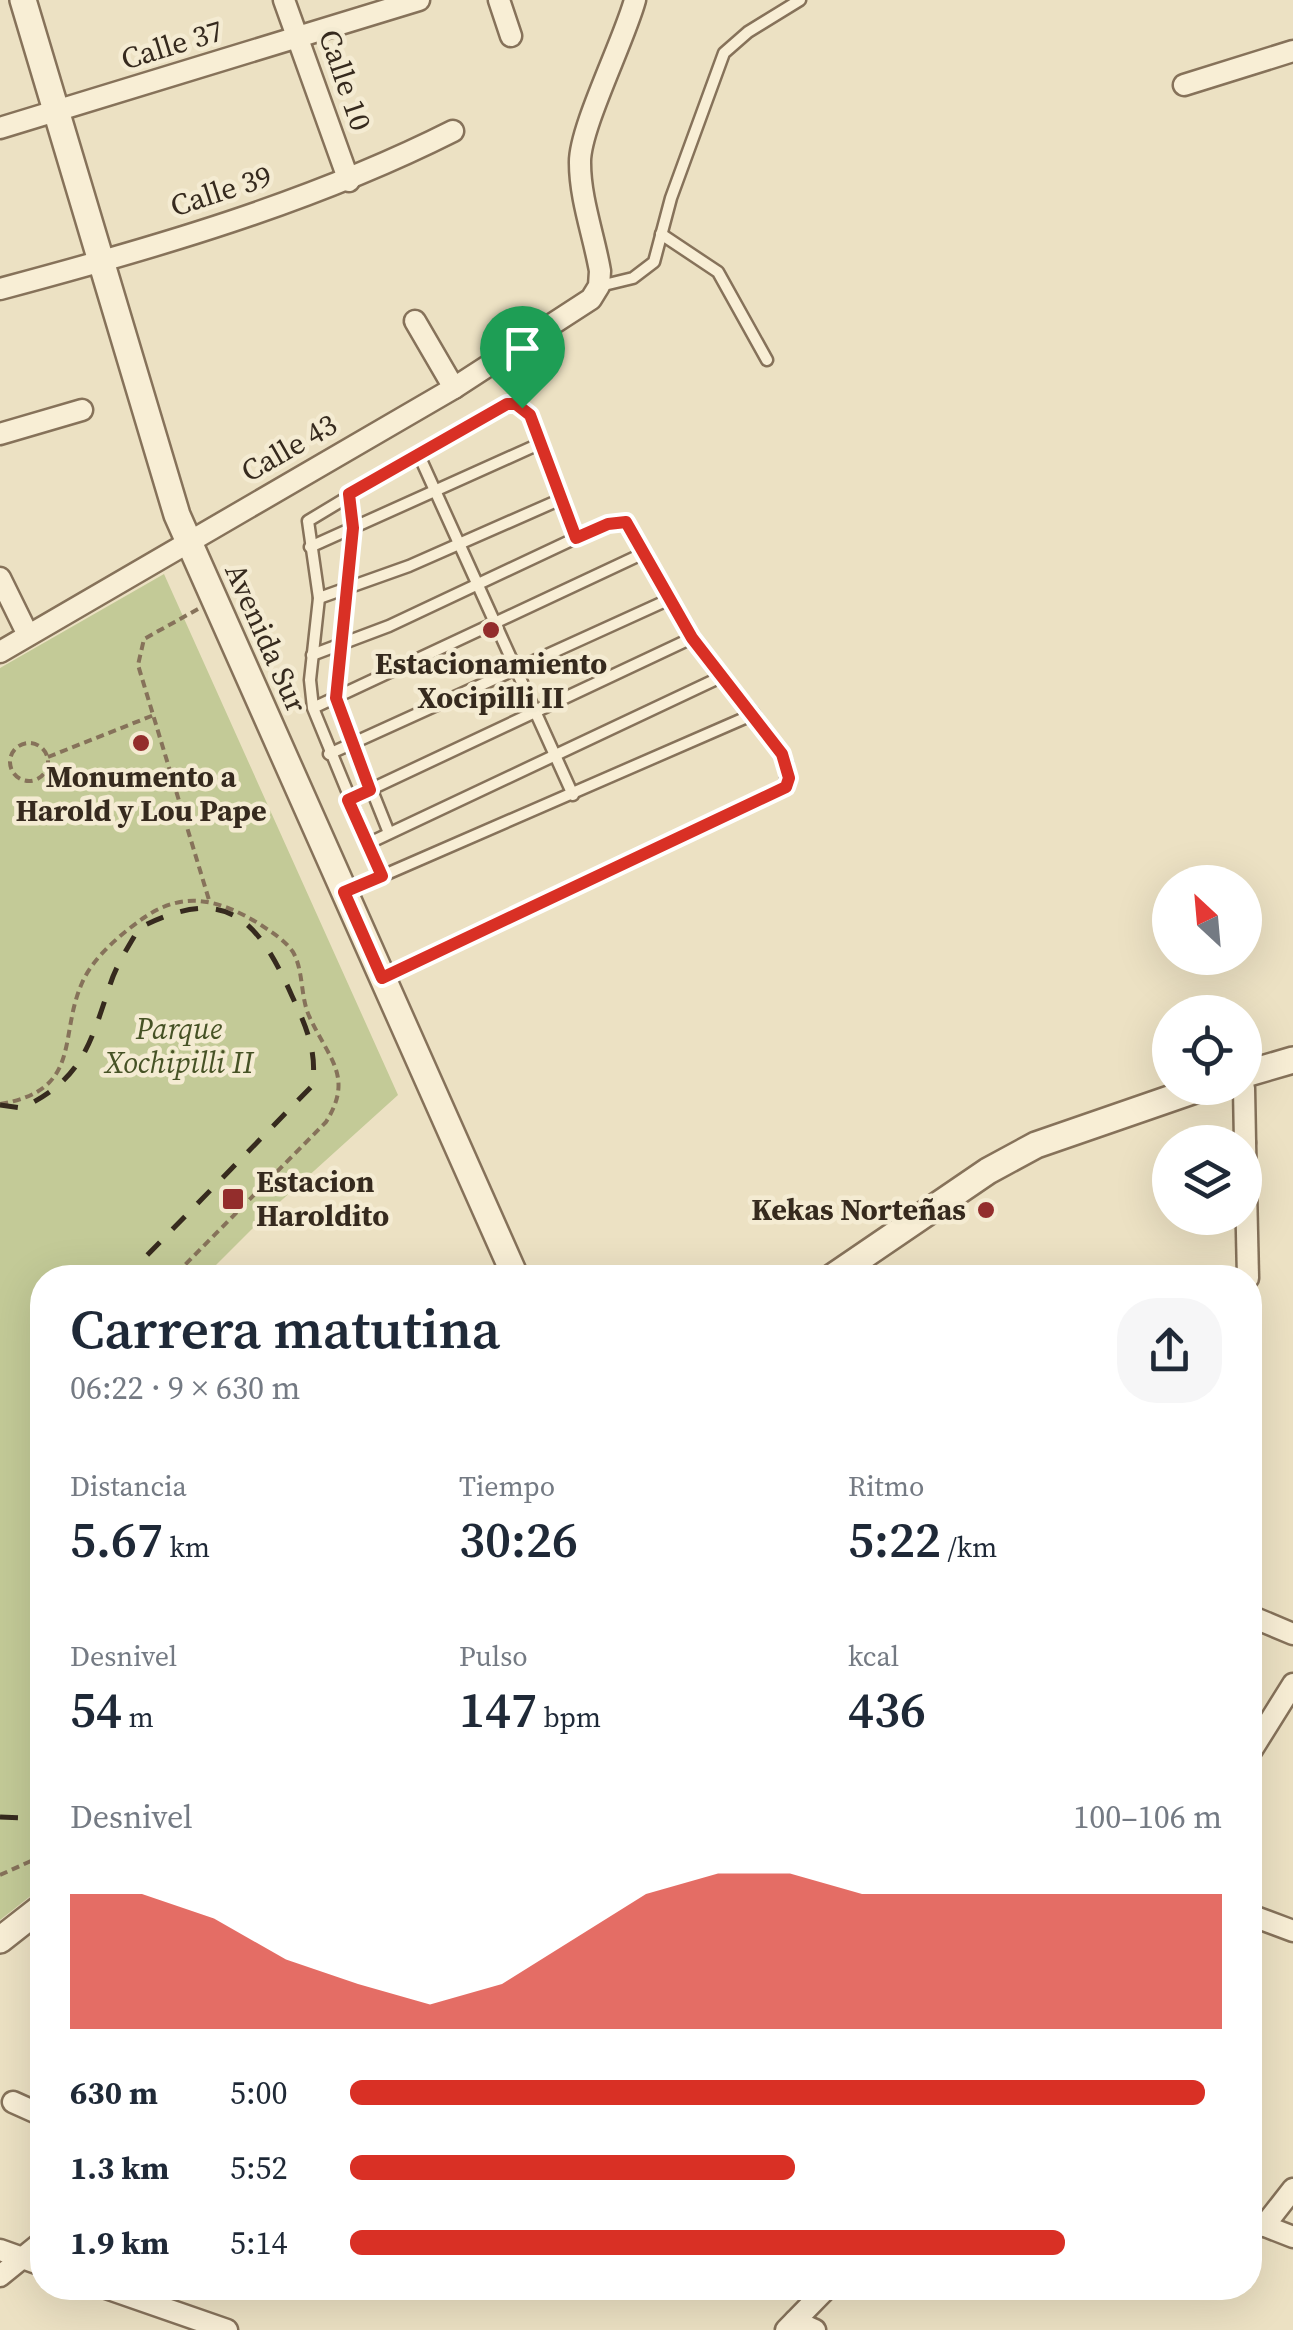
<!DOCTYPE html>
<html lang="es">
<head>
<meta charset="utf-8">
<style>
  :root { --surface:#fff; --page:#f6f6f7; --text:#1f2937; --muted:#747a83; --accent:#d93025 }
  body { margin:0; font-family:"Source Serif 4",serif; background:var(--page); color:var(--text); height:100vh; display:flex; flex-direction:column; font-size:38px; white-space:nowrap }
  * { box-sizing:border-box; margin:0 }
  p { font-size:32px; color:var(--muted) }
  .icon { flex:none; width:55px; height:55px; fill:none; stroke:currentColor; stroke-width:2; stroke-linecap:round; stroke-linejoin:round }
  .map { position:relative; flex:1; overflow:hidden }
  .details { position:absolute; left:30px; top:1265px; width:1232px; height:1035px; display:flex; flex-direction:column; background:var(--surface); border-radius:40px; box-shadow:0 10px 40px #0002 }
  .details>* { flex:none }
  .needle { width:65px; rotate:334deg }
  .tools { position:absolute; left:1152px; top:865px; display:grid; gap:20px }
  .tools a { display:grid; place-items:center; width:110px; height:110px; border-radius:50%; background:var(--surface); box-shadow:0 10px 40px #0002; font-size:50px }
  .pin { position:absolute; display:grid; place-items:center; width:85px; height:85px; color:#fff; margin:-102px -42px; border-radius:50% 50% 50% 0; rotate:-45deg; box-shadow:0 0 10px #0007 }
  .pin .icon { rotate:45deg }
  .round { display:grid; place-items:center; flex:none; width:105px; height:105px; border-radius:40px; background:var(--page) }
  .summary { display:flex; align-items:center; justify-content:space-between; height:170px; padding:0 40px }
  h1 { font-size:55px; font-weight:600; line-height:75px }
  .metrics { display:grid; grid-template-columns:repeat(3,1fr); gap:15px; height:170px; padding:10px 40px }
  .metrics div { display:grid; align-content:center }
  .metrics b { font-size:50px; font-weight:600 }
  .metrics small { font-size:28px; font-weight:400 }
  .metrics p { font-size:28px }
  .chart { height:280px; padding:20px 40px }
  .chart p { display:flex; justify-content:space-between }
  .chart svg { width:100%; height:180px; margin-top:10px; fill:var(--accent); opacity:.7 }
  ul { padding:0 40px; list-style:none; font-size:32px }
  li { display:grid; grid-template-columns:160px 120px 1fr; align-items:center; height:75px }
  li i { height:25px; border-radius:12px; background:var(--accent) }
  .map>svg:first-child { display:block }
</style>
</head>
<body>
<div class="map">
<svg width="1293" height="2330" viewBox="0 0 1293 2330">
  <rect width="100%" height="100%" fill="#ece1c3"/>
  <polygon fill="#c3ca97" points="164,574 398,1095 273,1208 204,1277 42,1278 42,1887 0,1920 0,668"/>
  <g fill="none" stroke-linecap="round" stroke-linejoin="round">
    <g stroke="#86725a" stroke-width="15">
      <g id="service">
        <polyline points="661,234 718,272 767,360"/>
        <polyline points="600,286 633,278 654,262 671,198 724,53 748,32 800,0"/>
        <polyline points="418,453 573,795"/>
        <polyline points="349,495 353,528 335,698 389,833"/>
        <polyline points="310,547 539,444"/>
        <polyline points="319,598 409,566 559,500"/>
        <polyline points="312,655 389,626 576,538"/>
        <polyline points="313,708 310,680 319,598 308,521 489,412 517,404 529,415 576,538 609,524 627,522 692,638 754,714 382,876 313,708 644,553"/>
        <polyline points="329,754 670,599"/>
        <polyline points="348,800 692,638"/>
        <polyline points="367,844 723,676"/>
        <polyline points="346,890 382,876"/>
        <polyline points="383,977 785,787 787,763 754,714"/>
      </g>
    </g>
    <g stroke="#86725a" stroke-width="25">
      <g id="minor">
        <polyline points="284,0 349,181"/>
        <polyline points="499,0 511,36"/>
        <polyline points="1184,85 1293,51"/>
        <polyline points="0,128 419,0"/>
        <path d="M0,289C154,248 310,203 453,131"/>
        <polyline points="415,321 454,388"/>
        <polyline points="0,434 82,410"/>
        <polyline points="0,578 28,635"/>
        <path d="M0,652L454,388L591,299L599,286L600,271C594,236 580,199 580,163C579,129 624,41 635,0"/>
        <polyline points="1244,1088 1245,1142"/>
        <polyline points="1245,1143 1248,1278"/>
        <polyline points="1250,1616 1293,1634"/>
        <polyline points="1250,1753 1293,1684"/>
        <polyline points="1250,1915 1293,1931"/>
        <polyline points="13,2102 42,2115"/>
        <polyline points="1250,2220 1293,2237"/>
        <polyline points="1264,2226 1293,2189"/>
        <polyline points="0,2250 42,2265"/>
        <polyline points="0,2276 42,2242"/>
        <polyline points="106,2288 227,2330"/>
        <polyline points="795,2321 815,2330"/>
        <polyline points="786,2330 827,2288"/>
      </g>
    </g>
    <g stroke="#86725a" stroke-width="30">
      <g id="tertiary">
        <polyline points="23,0 177,515 516,1278"/>
        <polyline points="1245,1074 1293,1060"/>
        <polyline points="831,1278 988,1171 1036,1145 1201,1088"/>
        <polyline points="0,1940 42,1907"/>
      </g>
    </g>
    <g stroke="#86725a" stroke-width="4" stroke-dasharray="8 5" stroke-linecap="butt">
      <polyline points="198,609 144,639 138,665 209,900"/>
      <circle cx="29" cy="762" r="19"/>
      <polyline points="48,757 154,715"/>
      <path d="M0,1104C83,1090 58,1037 82,983C93,957 122,933 145,917C185,890 219,900 258,923C271,932 284,939 293,952C304,971 300,998 310,1018C329,1059 354,1077 326,1122L172,1278"/>
      <polyline points="0,1875 42,1856"/>
    </g>
    <use href="#service" stroke="#f8eed5" stroke-width="10"/>
    <use href="#minor" stroke="#f8eed5" stroke-width="20"/>
    <use href="#tertiary" stroke="#f8eed5" stroke-width="25"/>
    <g stroke="#362a1e" stroke-width="5" stroke-dasharray="18 18" stroke-linecap="butt">
      <path d="M0,1105L22,1108C83,1079 90,1044 110,985C116,965 129,946 139,928C225,884 257,917 292,996C306,1026 318,1053 312,1086L125,1278"/>
      <polyline points="0,1817 42,1819"/>
    </g>
  </g>
  <g fill="none" stroke-linecap="round" stroke-linejoin="round">
    <g stroke="#fff" stroke-width="20">
      <polygon id="route" points="507,404 516,404 530,415 576,538 608,524 626,522 692,638 782,754 789,778 786,787 382,978 344,892 382,876 348,800 370,790 336,698 353,528 349,494"/>
    </g>
    <use href="#route" stroke="#d93025" stroke-width="12"/>
  </g>
  <g fill="#932d2c" stroke="#f4ebd2" stroke-width="4">
    <circle cx="491" cy="630" r="10"/>
    <circle cx="141" cy="743" r="10"/>
    <rect x="221" y="1187" width="24" height="24" rx="5"/>
    <circle cx="986" cy="1210" r="10"/>
  </g>
  <g text-anchor="middle" stroke-width="9" stroke-linejoin="round" paint-order="stroke">
    <g font-size="30" fill="#362a1e" stroke="#f4ebd2">
      <text transform="translate(172 45) rotate(-17)" y="10">Calle 37</text>
      <text transform="translate(345 80) rotate(71)" y="10">Calle 10</text>
      <text transform="translate(221 191) rotate(-18)" y="10">Calle 39</text>
      <text transform="translate(289 448) rotate(-30)" y="10">Calle 43</text>
      <text transform="translate(266 638) rotate(66)" y="10">Avenida Sur</text>
    </g>
    <g font-size="30" font-weight="bold" fill="#362a1e" stroke="#f4ebd2">
      <text x="491" y="674">Estacionamiento<tspan x="491" dy="34">Xocipilli II</tspan></text>
      <text x="141" y="787">Monumento a<tspan x="141" dy="34">Harold y Lou Pape</tspan></text>
      <text x="256" y="1192" text-anchor="start">Estacion<tspan x="256" dy="34">Haroldito</tspan></text>
      <text x="966" y="1220" text-anchor="end">Kekas Norteñas</text>
    </g>
    <g font-size="30" font-style="italic" fill="#465225" stroke="#f4ebd2">
      <text x="179" y="1039">Parque<tspan x="179" dy="34">Xochipilli II</tspan></text>
    </g>
  </g>
</svg>
<div class="tools">
<a><svg class="needle" viewBox="-14 -14 28 28"><path d="M0-13l5 13h-10z" fill="#e53935"/><path d="M0 13l5-13h-10z" fill="#747a83"/></svg></a>
<a><svg class="icon" aria-label="locate" viewBox="0 0 24 24"><circle cx="12" cy="12" r="6"/><path d="M12 2v4M12 18v4M2 12h4M18 12h4"/></svg></a>
<a><svg class="icon" aria-label="layers" viewBox="0 0 24 24"><path d="M12 4l9 5-9 5-9-5zM3 14l9 5 9-5"/></svg></a>
</div>
<div class="pin" style="left:522px;top:408px;background:#1e9e55"><svg class="icon" aria-label="arrive" viewBox="0 0 24 24"><path d="M6 21V4h12l-3 4 3 4H6"/></svg></div>
<section class="details">
<div class="summary"><div><h1>Carrera matutina</h1><p>06:22 · 9 × 630 m</p></div><a class="round"><svg class="icon" aria-label="share" viewBox="0 0 24 24"><path d="M12 15V3M7 8l5-5 5 5M5 13v7h14v-7"/></svg></a></div>
<div class="metrics">
<div><p>Distancia</p><b>5.67<small> km</small></b></div>
<div><p>Tiempo</p><b>30:26</b></div>
<div><p>Ritmo</p><b>5:22<small> /km</small></b></div>
</div>
<div class="metrics">
<div><p>Desnivel</p><b>54<small> m</small></b></div>
<div><p>Pulso</p><b>147<small> bpm</small></b></div>
<div><p>kcal</p><b>436</b></div>
</div>
<div class="chart"><p><span>Desnivel</span>100–106 m</p>
<svg viewBox="0 0 160 44" preserveAspectRatio="none"><path d="M0 44V11L10 11L20 17L30 27L40 33L50 38L60 33L70 22L80 11L90 6L100 6L110 11L120 11L130 11L140 11L150 11L160 11V44z"/></svg>
</div>
<ul>
<li><b>630 m</b>5:00<i style="width:98%"></i></li>
<li><b>1.3 km</b>5:52<i style="width:51%"></i></li>
<li><b>1.9 km</b>5:14<i style="width:82%"></i></li>
</ul>
</section>
</div>
</body>
</html>
